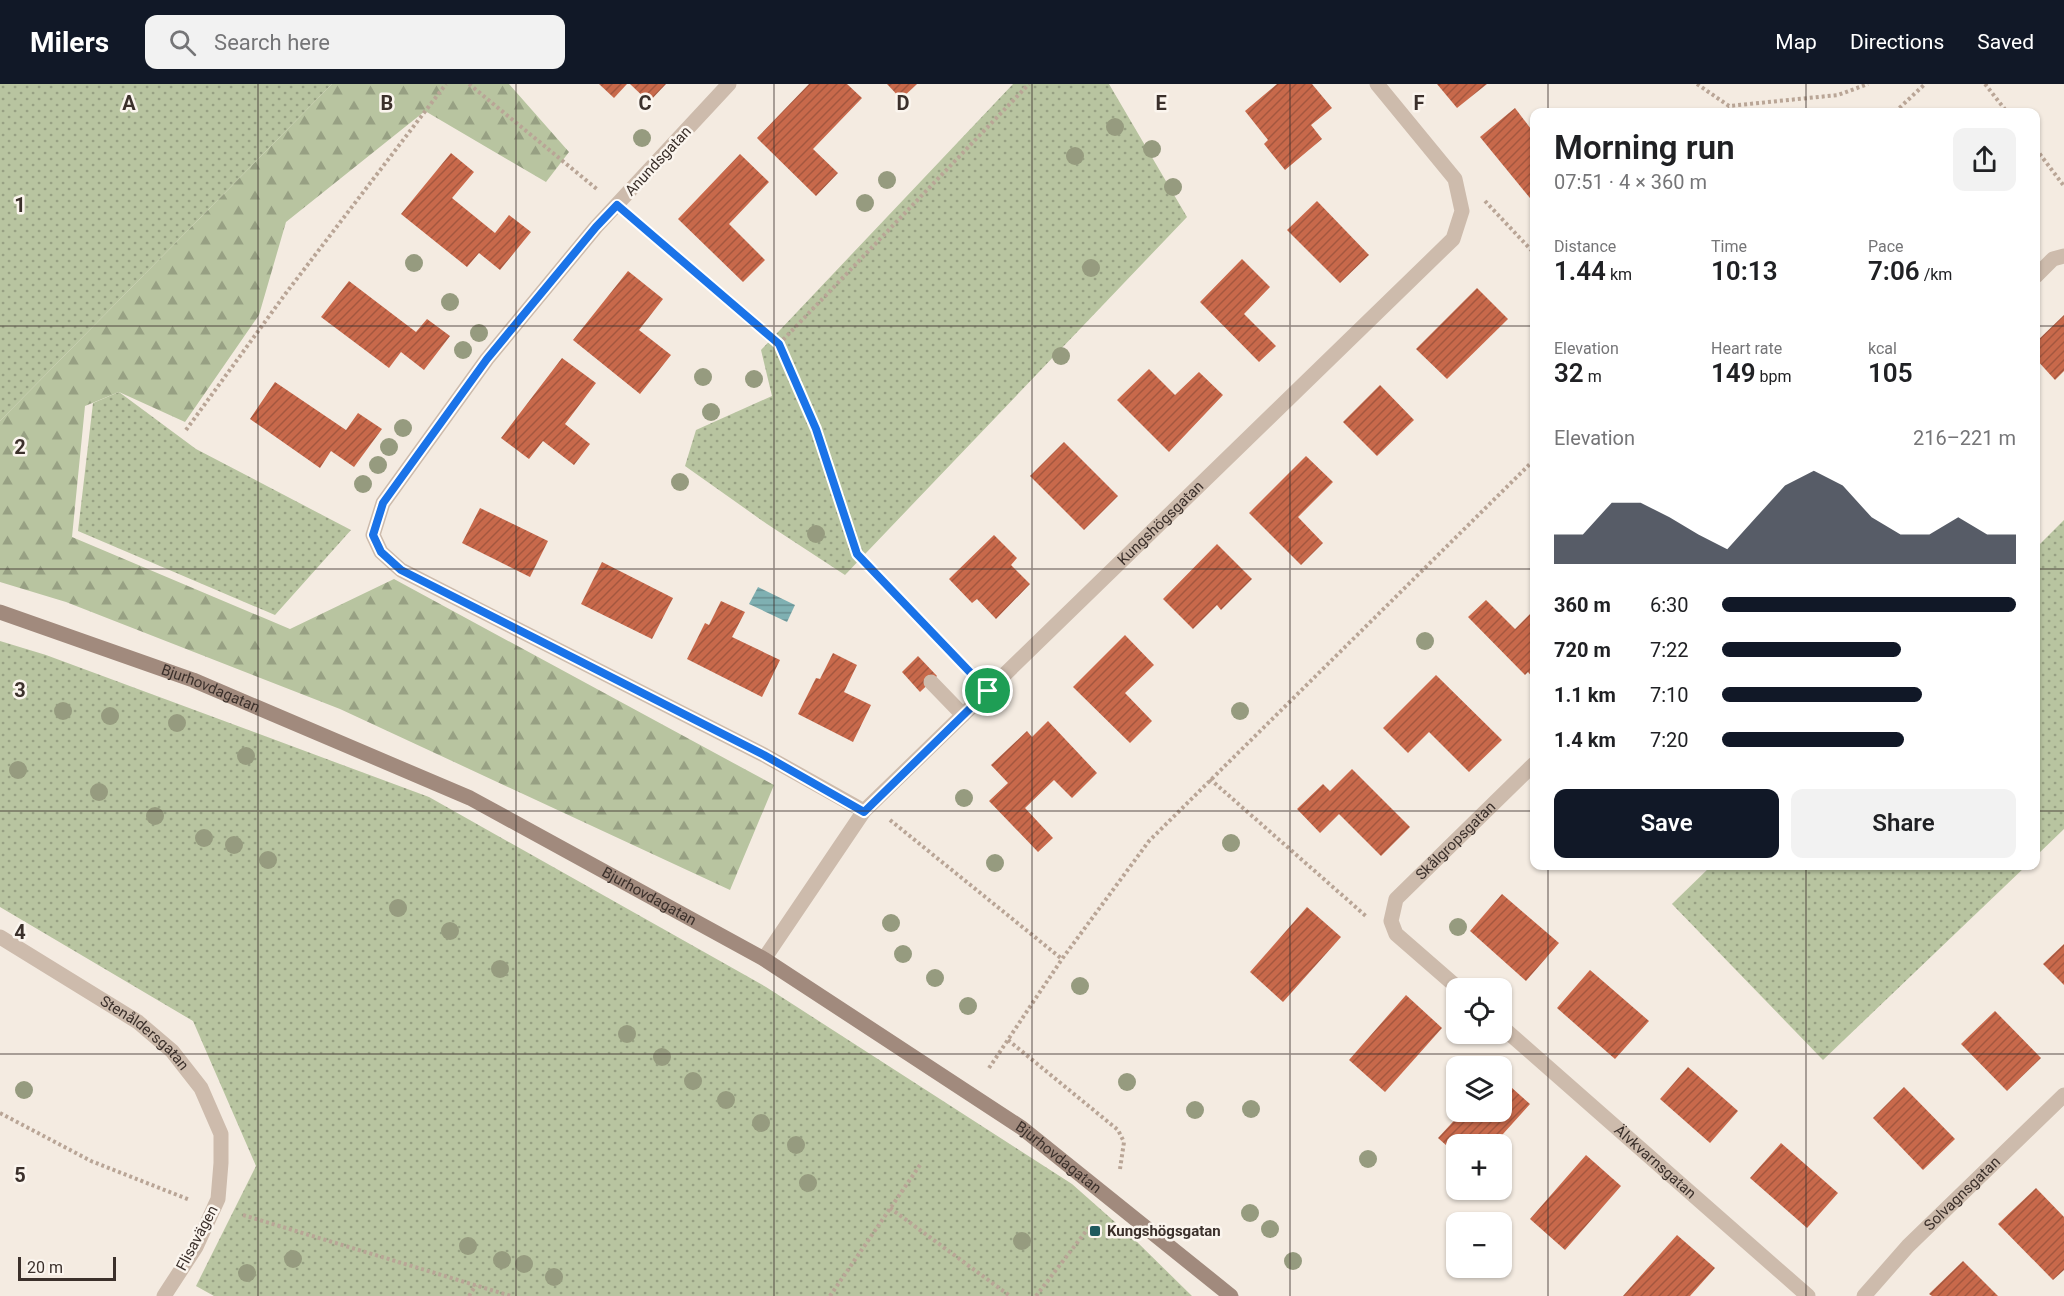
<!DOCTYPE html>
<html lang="en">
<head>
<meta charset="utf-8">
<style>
  :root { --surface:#fff; --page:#f2f2f2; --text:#202124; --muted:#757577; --accent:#111827 }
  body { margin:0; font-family:Roboto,sans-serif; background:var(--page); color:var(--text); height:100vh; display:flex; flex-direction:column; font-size:22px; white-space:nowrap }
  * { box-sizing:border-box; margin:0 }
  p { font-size:20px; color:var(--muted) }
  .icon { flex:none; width:33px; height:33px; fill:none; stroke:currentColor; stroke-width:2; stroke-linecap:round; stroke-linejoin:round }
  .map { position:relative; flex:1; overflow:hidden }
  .details { position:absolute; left:1530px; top:24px; width:510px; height:762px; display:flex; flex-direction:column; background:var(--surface); border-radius:12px; box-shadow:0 2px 4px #0004 }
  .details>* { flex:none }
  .tools { position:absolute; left:1446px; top:894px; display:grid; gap:12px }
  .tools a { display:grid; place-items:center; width:66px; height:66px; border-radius:12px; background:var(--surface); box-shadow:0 2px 4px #0004; font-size:30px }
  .scale { position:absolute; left:18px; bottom:15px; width:98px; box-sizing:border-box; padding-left:6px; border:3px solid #3b302b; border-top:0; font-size:16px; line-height:21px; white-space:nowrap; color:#3b302b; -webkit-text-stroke:4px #fbf5ee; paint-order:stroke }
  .pin { position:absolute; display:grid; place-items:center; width:51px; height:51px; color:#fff; margin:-26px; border:3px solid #fff; border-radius:50%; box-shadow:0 2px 6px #0007 }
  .round { display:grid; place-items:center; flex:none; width:63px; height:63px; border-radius:12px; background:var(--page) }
  .overview { display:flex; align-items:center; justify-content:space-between; height:102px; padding:0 24px }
  h1 { font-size:33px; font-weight:600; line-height:45px }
  .figures { display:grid; grid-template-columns:repeat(3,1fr); gap:9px; height:102px; padding:6px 24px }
  .figures div { display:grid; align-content:center }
  .figures b { font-size:26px; font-weight:600 }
  .figures small { font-size:16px; font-weight:400 }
  .figures p { font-size:16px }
  .chart { height:168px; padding:12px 24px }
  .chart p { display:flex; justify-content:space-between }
  .chart svg { width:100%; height:108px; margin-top:6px; fill:var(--accent); opacity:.7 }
  .cta { display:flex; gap:12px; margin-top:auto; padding:12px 24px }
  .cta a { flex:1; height:69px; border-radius:12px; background:var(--accent); color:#fff; font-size:24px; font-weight:600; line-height:69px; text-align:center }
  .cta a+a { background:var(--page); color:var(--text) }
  ul { padding:0 24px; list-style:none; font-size:20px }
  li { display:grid; grid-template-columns:96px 72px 1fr; align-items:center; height:45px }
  li i { height:15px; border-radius:8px; background:var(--accent) }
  header { display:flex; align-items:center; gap:36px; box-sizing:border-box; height:84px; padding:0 30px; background:var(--accent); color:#fff }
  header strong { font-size:28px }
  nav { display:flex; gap:33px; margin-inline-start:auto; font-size:21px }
  .search { width:420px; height:54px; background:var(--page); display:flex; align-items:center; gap:15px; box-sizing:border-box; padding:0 21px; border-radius:12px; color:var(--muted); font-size:22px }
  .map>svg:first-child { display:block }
</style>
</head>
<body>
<header>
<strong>Milers</strong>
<div class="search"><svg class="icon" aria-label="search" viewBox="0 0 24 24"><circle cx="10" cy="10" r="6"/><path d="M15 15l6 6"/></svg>Search here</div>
<nav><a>Map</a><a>Directions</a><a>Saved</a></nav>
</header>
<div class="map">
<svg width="2064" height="1212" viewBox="0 0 2064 1212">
  <defs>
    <pattern id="grass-dots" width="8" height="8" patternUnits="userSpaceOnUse" patternTransform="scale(1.5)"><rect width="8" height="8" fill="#b8c4a0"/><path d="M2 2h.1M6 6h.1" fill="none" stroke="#97a083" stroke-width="1.8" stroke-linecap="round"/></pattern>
    <pattern id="forest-firs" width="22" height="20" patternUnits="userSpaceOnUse" patternTransform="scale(1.5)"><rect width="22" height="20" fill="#b8c4a0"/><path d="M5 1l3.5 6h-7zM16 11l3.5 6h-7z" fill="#97a083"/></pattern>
    <pattern id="water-rules" width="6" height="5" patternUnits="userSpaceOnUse" patternTransform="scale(1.5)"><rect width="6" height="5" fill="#7fb0b2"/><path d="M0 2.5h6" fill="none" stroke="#699091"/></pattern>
    <pattern id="building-hatch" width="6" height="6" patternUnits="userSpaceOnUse" patternTransform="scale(1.5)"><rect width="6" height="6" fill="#c8694b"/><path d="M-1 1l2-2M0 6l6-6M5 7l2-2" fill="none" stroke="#a4573f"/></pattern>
  </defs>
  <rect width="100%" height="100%" fill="#f4ebe1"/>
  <g fill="url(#grass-dots)">
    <polygon points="0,0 332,0 0,337"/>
    <polygon points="1013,0 1109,0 1187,133 845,491 767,440 685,382 696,346 772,312 761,266"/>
    <polygon points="119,308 196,365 351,446 275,531 78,447 93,319"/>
    <polygon points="2064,436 2064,745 2036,772 2036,464"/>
    <polygon points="0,557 46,571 429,713 766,903 1072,1100 1133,1154 1192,1212 214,1212 196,1202 256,1082 193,937 0,823"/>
    <polygon points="1711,782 2026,782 1823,976 1672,820"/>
  </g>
  <polygon fill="url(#forest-firs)" points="332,0 509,0 569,68 546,98 425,27 286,138 259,231 185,338 119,308 85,322 72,453 290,545 394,495 774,701 730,806 340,625 66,518 0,498 0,337"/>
  <polygon fill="url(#water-rules)" points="758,503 795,521 787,538 749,520"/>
  <g fill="url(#building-hatch)">
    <polygon points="599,0 627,0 614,14"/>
    <polygon points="630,0 666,0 649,18"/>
    <polygon points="809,0 847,0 862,14 813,65 838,89 816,112 757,54"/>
    <polygon points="887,0 917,0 901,15"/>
    <polygon points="1277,0 1312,0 1332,24 1311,41 1322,55 1285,86 1264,60 1268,56 1245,27"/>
    <polygon points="1437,0 1487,0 1457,24"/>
    <polygon points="1515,24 1534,49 1534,119 1480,53"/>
    <polygon points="451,69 474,88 452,114 495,149 509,131 531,148 500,186 479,169 467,183 401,130"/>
    <polygon points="740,70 769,98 729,140 765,176 743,198 678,135"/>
    <polygon points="1317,117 1369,171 1340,199 1287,146"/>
    <polygon points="1242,175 1270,203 1244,230 1276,262 1259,278 1200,218"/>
    <polygon points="628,187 663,215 639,246 671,271 640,310 573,256"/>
    <polygon points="349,197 416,248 427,235 450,252 424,286 401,268 389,284 321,233"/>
    <polygon points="1477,204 1508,235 1447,295 1416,265"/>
    <polygon points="2064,231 2064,287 2055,296 2036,275 2036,258"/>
    <polygon points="562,274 596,299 565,340 590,360 574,381 543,357 529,375 501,354"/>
    <polygon points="1149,285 1175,311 1199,288 1223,311 1169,368 1117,316"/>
    <polygon points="275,298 346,346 358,329 382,345 354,383 331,367 320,384 250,335"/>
    <polygon points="1380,301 1414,336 1377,372 1343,338"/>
    <polygon points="1064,358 1118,412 1084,446 1030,392"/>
    <polygon points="1306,372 1333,398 1298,433 1323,459 1301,481 1249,429"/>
    <polygon points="480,424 548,457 530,493 462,459"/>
    <polygon points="994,451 1017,474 1011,481 1030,500 996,535 977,515 972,519 949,495"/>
    <polygon points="1217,460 1252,495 1221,526 1217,521 1193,545 1163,515"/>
    <polygon points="602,478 673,514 652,555 581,520"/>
    <polygon points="1486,516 1515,545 1533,527 1534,529 1534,595 1528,588 1525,591 1468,533"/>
    <polygon points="721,517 745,528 732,553 780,576 762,613 687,575 705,539 709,541"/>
    <polygon points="1125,551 1154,581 1125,609 1152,637 1130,659 1073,603"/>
    <polygon points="833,569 857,581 844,608 871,621 853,658 798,630 816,594 820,595"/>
    <polygon points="918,572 937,592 920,608 902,588"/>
    <polygon points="1436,591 1502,656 1469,688 1429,648 1408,669 1383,644"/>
    <polygon points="1048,637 1097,689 1072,714 1054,696 1025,724 1053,754 1038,768 989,717 1008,699 991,681 1027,647 1032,653"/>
    <polygon points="1352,685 1410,743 1381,772 1339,730 1320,749 1297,725 1323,700 1330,707"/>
    <polygon points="1502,810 1559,859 1526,897 1470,847"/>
    <polygon points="1307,823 1341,853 1283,918 1250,888"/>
    <polygon points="2064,860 2064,901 2043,880"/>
    <polygon points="1590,886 1649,937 1615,975 1557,924"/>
    <polygon points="1406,911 1442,944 1385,1008 1349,976"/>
    <polygon points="1995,927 2041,974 2007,1007 1961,960"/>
    <polygon points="1688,983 1738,1027 1710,1059 1660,1015"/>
    <polygon points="1502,995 1530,1020 1494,1060 1456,1060 1456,1070 1438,1054 1462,1028 1502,1028"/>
    <polygon points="1904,1003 1955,1055 1923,1086 1873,1034"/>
    <polygon points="1781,1059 1838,1109 1807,1144 1750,1094"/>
    <polygon points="1586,1071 1621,1102 1565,1166 1530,1135"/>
    <polygon points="2036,1104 2064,1133 2064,1186 2053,1196 1998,1140"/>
    <polygon points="1677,1151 1715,1184 1690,1212 1623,1212"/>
    <polygon points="1963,1177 1998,1212 1932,1212 1929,1210"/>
  </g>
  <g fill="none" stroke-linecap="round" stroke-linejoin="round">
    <g stroke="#b9a596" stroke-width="4" stroke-dasharray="3 3" stroke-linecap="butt">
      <polyline points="469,0 598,106"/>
      <polyline points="1697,0 1729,22 1838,11 1868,0"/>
      <polyline points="1985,0 2007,28"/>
      <polyline points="1895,28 1925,0"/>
      <polyline points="2036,65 2064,102"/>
      <polyline points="1485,117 1534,169"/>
      <polyline points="634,136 779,260 816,345 857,469 971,589"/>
      <polyline points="779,260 1029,0"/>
      <polyline points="186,346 286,209 446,0"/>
      <polyline points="1210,695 1367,833"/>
      <polyline points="890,736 1062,875"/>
      <polyline points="1008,956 1118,1046 1124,1058 1120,1085"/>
      <polyline points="989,984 1062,875 1149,757 1534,376"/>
      <polyline points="0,1029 91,1077 190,1116"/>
      <polyline points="890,1124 1010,1212"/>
      <polyline points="243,1131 511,1212"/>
      <polyline points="469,1212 476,1201"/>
      <polyline points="830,1212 920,1081"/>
      <polyline points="1036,1212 1090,1142"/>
    </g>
    <polyline stroke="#cdbbac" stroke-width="15" points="931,598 963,631"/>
    <g stroke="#cdbbac" stroke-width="15">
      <polyline points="729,0 596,143 487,275 383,419 373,451 381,468 401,486 764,671 864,727"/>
      <polyline points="2036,192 2053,175 2064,172"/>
      <path id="s1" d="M0,853L138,938L172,967L201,1004L221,1050V1079L218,1115L196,1163L164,1212"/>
      <path id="s2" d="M764,875L864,727L1453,155L1462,127L1455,95L1377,0"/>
      <path id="s3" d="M1458,904L1396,850L1391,837L1396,815L1534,680"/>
      <path id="s4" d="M1502,943L1808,1212"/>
      <path id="s5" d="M1864,1212L1908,1162L2064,1011"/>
    </g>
    <path stroke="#a18a7d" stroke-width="15" id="s6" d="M0,528L193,596L470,714L764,875L1022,1044L1231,1212"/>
  </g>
  <g fill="#969b7f">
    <circle cx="1115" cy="43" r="9"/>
    <circle cx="642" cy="54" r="9"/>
    <circle cx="1152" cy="65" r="9"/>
    <circle cx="1075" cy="72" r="9"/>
    <circle cx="887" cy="96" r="9"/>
    <circle cx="1173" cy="103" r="9"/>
    <circle cx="865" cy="119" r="9"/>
    <circle cx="414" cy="179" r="9"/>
    <circle cx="1091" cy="184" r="9"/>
    <circle cx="450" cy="218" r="9"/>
    <circle cx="479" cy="249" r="9"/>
    <circle cx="463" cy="266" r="9"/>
    <circle cx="1061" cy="272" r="9"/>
    <circle cx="703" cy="293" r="9"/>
    <circle cx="754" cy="295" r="9"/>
    <circle cx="711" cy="328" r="9"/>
    <circle cx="403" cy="344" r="9"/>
    <circle cx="389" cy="363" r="9"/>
    <circle cx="378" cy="381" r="9"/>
    <circle cx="680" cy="398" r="9"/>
    <circle cx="363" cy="400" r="9"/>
    <circle cx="816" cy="450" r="9"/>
    <circle cx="1425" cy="557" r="9"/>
    <circle cx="63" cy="627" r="9"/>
    <circle cx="1240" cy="627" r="9"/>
    <circle cx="110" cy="632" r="9"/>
    <circle cx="177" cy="639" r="9"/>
    <circle cx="246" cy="672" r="9"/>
    <circle cx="18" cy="686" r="9"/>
    <circle cx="99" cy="708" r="9"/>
    <circle cx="964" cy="714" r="9"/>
    <circle cx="155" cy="732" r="9"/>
    <circle cx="204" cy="754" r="9"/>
    <circle cx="1231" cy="759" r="9"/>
    <circle cx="234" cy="761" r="9"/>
    <circle cx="268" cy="776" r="9"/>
    <circle cx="995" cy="779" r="9"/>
    <circle cx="398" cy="824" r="9"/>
    <circle cx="891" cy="839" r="9"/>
    <circle cx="1458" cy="843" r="9"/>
    <circle cx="450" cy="847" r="9"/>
    <circle cx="903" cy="870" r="9"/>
    <circle cx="500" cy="885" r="9"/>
    <circle cx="935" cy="894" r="9"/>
    <circle cx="1080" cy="902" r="9"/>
    <circle cx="968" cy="922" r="9"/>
    <circle cx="627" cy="950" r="9"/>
    <circle cx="662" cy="973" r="9"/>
    <circle cx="693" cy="997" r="9"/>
    <circle cx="1127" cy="998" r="9"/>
    <circle cx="24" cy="1006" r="9"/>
    <circle cx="726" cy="1016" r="9"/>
    <circle cx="1251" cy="1025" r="9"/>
    <circle cx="1195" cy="1026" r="9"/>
    <circle cx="761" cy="1039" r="9"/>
    <circle cx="796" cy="1061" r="9"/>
    <circle cx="1368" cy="1075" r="9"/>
    <circle cx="808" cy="1099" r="9"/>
    <circle cx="1250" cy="1129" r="9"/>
    <circle cx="1270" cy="1145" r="9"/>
    <circle cx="1022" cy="1157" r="9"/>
    <circle cx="468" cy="1162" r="9"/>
    <circle cx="293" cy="1175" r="9"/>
    <circle cx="502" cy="1176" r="9"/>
    <circle cx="1293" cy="1177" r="9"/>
    <circle cx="524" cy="1180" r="9"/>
    <circle cx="247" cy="1189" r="9"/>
    <circle cx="554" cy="1193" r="9"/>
  </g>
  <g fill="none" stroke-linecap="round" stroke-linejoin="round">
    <g stroke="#fff" stroke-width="12">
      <polygon id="route" points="617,121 779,260 816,345 857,470 988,607 864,728 764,671 401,486 381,468 373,451 383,419 487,275 596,143"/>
    </g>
    <use href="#route" stroke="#1a73e8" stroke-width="8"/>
  </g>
  <path fill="none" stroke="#3b302b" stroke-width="1.5" stroke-opacity="0.55" d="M258,0V1212M516,0V1212M774,0V1212M1032,0V1212M1290,0V1212M1548,0V28M1806,0V28M0,242H1534M2036,242H2064M0,485H1534M2036,485H2064M0,727H1534M2036,727H2064M1548,782V1212M1806,782V1212M0,970H2064"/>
  <rect fill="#1f5a5e" stroke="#fbf5ee" stroke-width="2" x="1089" y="1141" width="12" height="12" rx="3"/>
  <g text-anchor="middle" stroke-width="5" stroke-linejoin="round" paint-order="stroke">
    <g font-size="15" fill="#3b302b" stroke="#fbf5ee">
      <text transform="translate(658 77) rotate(-47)" y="5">Anundsgatan</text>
      <text dy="5" stroke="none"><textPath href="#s2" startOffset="592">Kungshögsgatan</textPath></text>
      <text dy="5" stroke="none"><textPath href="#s6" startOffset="224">Bjurhovdagatan</textPath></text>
      <text dy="5" stroke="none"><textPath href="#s3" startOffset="202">Skålgropsgatan</textPath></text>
      <text dy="5" stroke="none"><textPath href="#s6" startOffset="710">Bjurhovdagatan</textPath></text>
      <text dy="5" stroke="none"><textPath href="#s1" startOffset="174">Stenåldersgatan</textPath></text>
      <text dy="5" stroke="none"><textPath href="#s6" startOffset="1196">Bjurhovdagatan</textPath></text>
      <text dy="5" stroke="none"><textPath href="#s4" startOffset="204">Älvkvarnsgatan</textPath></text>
      <text dy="5" stroke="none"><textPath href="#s5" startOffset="142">Solvagnsgatan</textPath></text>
      <text transform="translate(197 1154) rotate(-62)" y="5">Flisavägen</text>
    </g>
    <g font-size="15" font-weight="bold" fill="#3b302b" stroke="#fbf5ee" text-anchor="start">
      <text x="1107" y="1152">Kungshögsgatan</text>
    </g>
  </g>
  <g font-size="20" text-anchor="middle" font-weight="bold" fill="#3b302b" stroke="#fbf5ee" stroke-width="5" stroke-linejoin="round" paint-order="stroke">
    <text x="129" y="26">A</text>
    <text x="387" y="26">B</text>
    <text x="645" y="26">C</text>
    <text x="903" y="26">D</text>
    <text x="1161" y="26">E</text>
    <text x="1419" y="26">F</text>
    <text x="20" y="128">1</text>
    <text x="20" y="370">2</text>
    <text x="20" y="613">3</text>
    <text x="20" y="855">4</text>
    <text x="20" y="1098">5</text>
  </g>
</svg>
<div class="tools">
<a><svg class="icon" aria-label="locate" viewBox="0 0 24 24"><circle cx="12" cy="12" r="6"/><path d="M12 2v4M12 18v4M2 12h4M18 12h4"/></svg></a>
<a><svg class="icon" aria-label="layers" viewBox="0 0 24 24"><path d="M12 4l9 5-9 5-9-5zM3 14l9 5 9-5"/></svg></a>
<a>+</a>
<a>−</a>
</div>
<div class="scale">20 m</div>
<div class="pin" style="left:988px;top:607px;background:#1e9e55"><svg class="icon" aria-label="arrive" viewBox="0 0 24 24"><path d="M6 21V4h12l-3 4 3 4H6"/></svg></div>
<section class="details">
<div class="overview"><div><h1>Morning run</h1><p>07:51 · 4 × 360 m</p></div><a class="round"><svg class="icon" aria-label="share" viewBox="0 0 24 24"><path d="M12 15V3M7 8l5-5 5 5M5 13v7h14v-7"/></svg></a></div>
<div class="figures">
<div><p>Distance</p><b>1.44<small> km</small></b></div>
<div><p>Time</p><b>10:13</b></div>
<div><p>Pace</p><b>7:06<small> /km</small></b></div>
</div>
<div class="figures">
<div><p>Elevation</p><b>32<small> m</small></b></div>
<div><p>Heart rate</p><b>149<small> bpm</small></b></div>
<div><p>kcal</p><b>105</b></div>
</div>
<div class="chart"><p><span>Elevation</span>216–221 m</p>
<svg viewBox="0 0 160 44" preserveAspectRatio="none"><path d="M0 44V32L10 32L20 19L30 19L40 25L50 32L60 38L70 25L80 12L90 6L100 12L110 25L120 32L130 32L140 25L150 32L160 32V44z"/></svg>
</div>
<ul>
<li><b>360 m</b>6:30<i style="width:100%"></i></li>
<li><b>720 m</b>7:22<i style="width:61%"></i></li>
<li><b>1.1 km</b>7:10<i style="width:68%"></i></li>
<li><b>1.4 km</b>7:20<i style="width:62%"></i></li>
</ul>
<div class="cta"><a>Save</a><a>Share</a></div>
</section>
</div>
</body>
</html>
